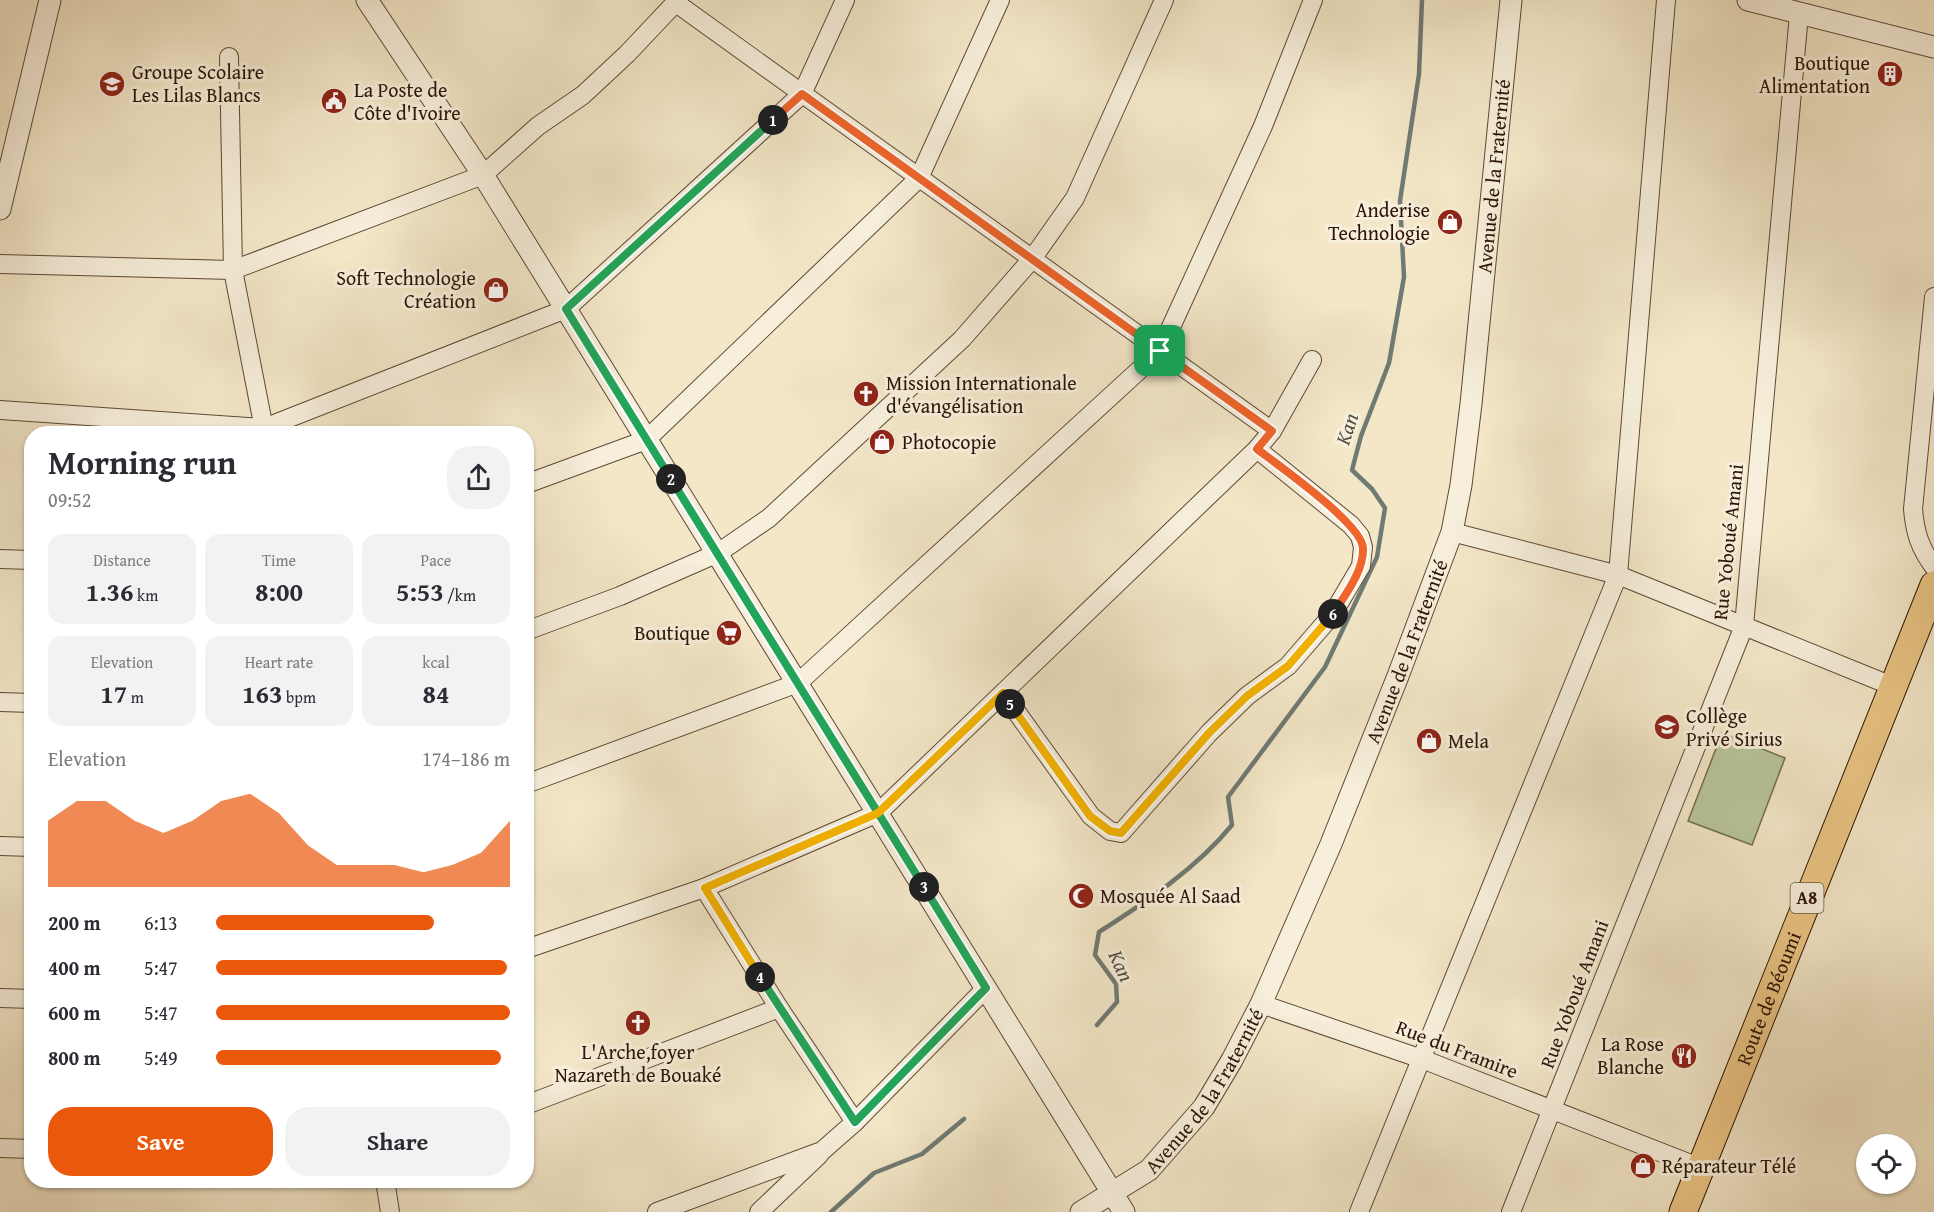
<!DOCTYPE html>
<html lang="en">
<head>
<meta charset="utf-8">
<style>
  :root { --surface:#fff; --page:#f2f2f3; --text:#2b2b33; --muted:#7c7c81; --accent:#ea580c }
  body { margin:0; font-family:"Gentium Book Plus",serif; background:var(--page); color:var(--text); height:100vh; display:flex; flex-direction:column; font-size:22px; white-space:nowrap }
  * { box-sizing:border-box; margin:0 }
  p { font-size:20px; color:var(--muted) }
  .icon { flex:none; width:33px; height:33px; fill:none; stroke:currentColor; stroke-width:2; stroke-linecap:round; stroke-linejoin:round }
  .map { position:relative; flex:1; overflow:hidden }
  .panel { position:absolute; left:24px; top:426px; width:510px; height:762px; display:flex; flex-direction:column; background:var(--surface); border-radius:24px; box-shadow:0 2px 4px #0004 }
  .panel>* { flex:none }
  .controls { position:absolute; left:1856px; top:1134px; display:grid; gap:12px }
  .controls a { display:grid; place-items:center; width:60px; height:60px; border-radius:50%; background:var(--surface); box-shadow:0 2px 4px #0004; font-size:30px }
  .pin { position:absolute; display:grid; place-items:center; width:51px; height:51px; color:#fff; margin:-26px; border-radius:12px; box-shadow:0 3px 9px #0006 }
  .km { position:absolute; width:30px; height:30px; margin:-15px; border-radius:50%; background:#222; color:#fff; font-size:16px; line-height:30px; text-align:center }
  .round { display:grid; place-items:center; flex:none; width:63px; height:63px; border-radius:24px; background:var(--page) }
  .summary { display:flex; align-items:center; justify-content:space-between; height:102px; padding:0 24px }
  h1 { font-size:33px; font-weight:600; line-height:45px }
  .stats { display:grid; grid-template-columns:repeat(3,1fr); gap:9px; height:102px; padding:6px 24px }
  .stats div { display:grid; align-content:center; border-radius:15px; background:var(--page); text-align:center }
  .stats b { font-size:26px; font-weight:600 }
  .stats small { font-size:16px; font-weight:400 }
  .stats p { font-size:16px }
  .chart { height:168px; padding:12px 24px }
  .chart p { display:flex; justify-content:space-between }
  .chart svg { width:100%; height:108px; margin-top:6px; fill:var(--accent); opacity:.7 }
  .primary-button { display:flex; gap:12px; margin-top:auto; padding:12px 24px }
  .primary-button a { flex:1; height:69px; border-radius:24px; background:var(--accent); color:#fff; font-size:24px; font-weight:600; line-height:69px; text-align:center }
  .primary-button a+a { background:var(--page); color:var(--text) }
  ul { padding:0 24px; list-style:none; font-size:20px }
  li { display:grid; grid-template-columns:96px 72px 1fr; align-items:center; height:45px }
  li i { height:15px; border-radius:8px; background:var(--accent) }
  .map>svg:first-child { display:block }
</style>
</head>
<body>
<div class="map">
<svg width="1934" height="1212" viewBox="0 0 1934 1212">
  <rect width="100%" height="100%" fill="#f3e7c8"/>
  <filter id="stains"><feTurbulence type="fractalNoise" baseFrequency=".00333" numOctaves="4"/><feColorMatrix values="0 0 0 0 .2 0 0 0 0 .09 0 0 0 0 .02 0 0 0 .5 -.17"/></filter>
  <radialGradient id="worn" r=".72"><stop offset=".6" stop-color="#630" stop-opacity="0"/><stop offset="1" stop-color="#630" stop-opacity=".3"/></radialGradient>
  <polygon fill="#b8c699" stroke="#726d50" stroke-width="1.5" points="1722,733 1785,758 1752,845 1688,821"/>
  <g fill="none" stroke-linecap="round" stroke-linejoin="round">
    <g stroke="#707a74" stroke-width="4.5">
      <path d="M1097,1025L1117,1002L1116,984L1095,955L1099,932C1146,902 1197,868 1232,825L1228,797L1325,667L1377,557L1385,508L1372,489L1352,470L1361,436L1389,363L1404,277L1400,201L1419,74L1422,0"/>
      <polyline points="831,1212 874,1173 922,1154 964,1119"/>
    </g>
    <g stroke="#5d4936" stroke-width="20">
      <g id="minor">
        <polyline points="676,3 1272,431"/>
        <polyline points="229,57 233,270 265,434"/>
        <polyline points="0,264 233,270 483,175 538,126 583,95 627,54 678,0"/>
        <path d="M1934,297L1913,509C1915,533 1920,548 1934,567"/>
        <polyline points="0,410 264,428 566,309 802,94 845,0"/>
        <polyline points="526,484 646,440 919,178 1000,0"/>
        <polyline points="1452,532 1618,575 1892,686"/>
        <polyline points="0,559 32,560"/>
        <polyline points="526,631 620,596 718,553 769,518 962,339 1032,259 1075,198 1164,0"/>
        <polyline points="1003,693 1091,816 1110,831 1121,833 1209,733 1247,696 1288,666 1332,615 1361,566 1363,547 1360,536 1351,525 1257,449"/>
        <polyline points="0,702 32,703"/>
        <polyline points="526,784 798,683 1160,351 1263,126 1313,0"/>
        <polyline points="0,846 32,847"/>
        <polyline points="704,888 779,1008 855,1122"/>
        <polyline points="526,949 704,888 878,813 1257,449 1272,431 1312,360"/>
        <polyline points="0,998 32,999"/>
        <polyline points="1261,1004 1422,1059 1701,1168"/>
        <polyline points="526,1105 779,1008"/>
        <polyline points="0,1148 32,1149"/>
        <polyline points="385,1180 390,1212"/>
        <polyline points="657,1212 822,1151 855,1122 986,988"/>
        <polyline points="759,1212 819,1155"/>
        <polyline points="1359,1212 1618,575 1666,0"/>
        <polyline points="1511,1212 1744,626 1799,14"/>
      </g>
    </g>
    <g stroke="#5d4936" stroke-width="23">
      <g id="tertiary">
        <polyline points="367,0 483,175 1124,1212"/>
        <polyline points="1748,0 1934,47"/>
        <polyline points="0,209 50,0"/>
        <path id="s1" d="M1081,1212L1149,1170L1204,1107L1232,1060L1261,1004L1331,844L1398,676L1452,532L1461,485L1471,404L1511,0"/>
      </g>
    </g>
    <g stroke="#2b1406" stroke-width="29">
      <g id="primary">
        <path id="s2" d="M1683,1212L1934,585"/>
      </g>
    </g>
    <use href="#minor" stroke="#f7efdb" stroke-width="18"/>
    <use href="#tertiary" stroke="#f7efdb" stroke-width="21"/>
    <use href="#primary" stroke="#eac484" stroke-width="27"/>
  </g>
  <g fill="none" stroke-linecap="round" stroke-linejoin="round">
    <g stroke="#fff" stroke-width="12">
      <polyline id="split-1" points="773,120 802,94 1160,351"/>
    </g>
    <g stroke="#fff" stroke-width="12">
      <polyline id="split-2" points="671,479 566,309 773,120"/>
    </g>
    <g stroke="#fff" stroke-width="12">
      <polyline id="split-3" points="671,479 924,887"/>
    </g>
    <g stroke="#fff" stroke-width="12">
      <polyline id="split-4" points="760,977 855,1122 986,988 924,887"/>
    </g>
    <g stroke="#fff" stroke-width="12">
      <polyline id="split-5" points="760,977 705,888 878,813 1003,693 1010,704"/>
    </g>
    <g stroke="#fff" stroke-width="12">
      <polyline id="split-6" points="1010,704 1090,816 1110,831 1121,833 1209,733 1247,696 1288,666 1333,614"/>
    </g>
    <g stroke="#fff" stroke-width="12">
      <path id="split-7" d="M1160,351L1272,431L1257,449C1278,465 1362,524 1363,548C1364,571 1345,595 1333,614"/>
    </g>
    <use href="#split-1" stroke="#f0652b" stroke-width="8"/>
    <use href="#split-2" stroke="#22a559" stroke-width="8"/>
    <use href="#split-3" stroke="#22a559" stroke-width="8"/>
    <use href="#split-4" stroke="#22a559" stroke-width="8"/>
    <use href="#split-5" stroke="#f5b400" stroke-width="8"/>
    <use href="#split-6" stroke="#f5b400" stroke-width="8"/>
    <use href="#split-7" stroke="#f0652b" stroke-width="8"/>
  </g>
  <defs>
    <g id="building-disc" transform="scale(1.35)"><circle r="9.5" fill="#8f2418" stroke="#f7efdb"/><path d="M-4-6H4V6H1V3H-1V6H-4ZM-2.5-4.3h1.7v1.8h-1.7ZM.8-4.3h1.7v1.8H.8ZM-2.5-1h1.7V.8h-1.7ZM.8-1h1.7V.8H.8Z" fill="#fff"/></g>
    <g id="school-disc" transform="scale(1.35)"><circle r="9.5" fill="#8f2418" stroke="#f7efdb"/><path d="M0-5L7-2L0 1L-7-2ZM-4 1L0 2.5L4 1V4Q0 6-4 4Z" fill="#fff"/></g>
    <g id="civic-disc" transform="scale(1.35)"><circle r="9.5" fill="#8f2418" stroke="#f7efdb"/><path d="M-.6-6.5H3V-4.5H.6V-3L4-1V1h2V6H-6V1h2V-1L-.6-3ZM-1.2 2.5V6h2.4V2.5Z" fill="#fff"/></g>
    <g id="shop-disc" transform="scale(1.35)"><circle r="9.5" fill="#8f2418" stroke="#f7efdb"/><path d="M-5-2.5h2.3a2.7 3.5 0 0 1 5.4 0H5L5.5 6h-11ZM-1.5-2.5h3a1.5 2.3 0 0 0-3 0Z" fill="#fff"/></g>
    <g id="church-disc" transform="scale(1.35)"><circle r="9.5" fill="#8f2418" stroke="#f7efdb"/><path d="M-1.2-6h2.4v3.5h3.3v2.4h-3.3V6h-2.4V-.1h-3.3v-2.4h3.3Z" fill="#fff"/></g>
    <g id="supermarket-disc" transform="scale(1.35)"><circle r="9.5" fill="#8f2418" stroke="#f7efdb"/><path d="M-6-5.5h2.5l.6 2H6L4.5 2H-2.5L-4.4-4H-6ZM-1.5 3.2a1.3 1.3 0 1 0 .1 0ZM3 3.2a1.3 1.3 0 1 0 .1 0Z" fill="#fff"/></g>
    <g id="mosque-disc" transform="scale(1.35)"><circle r="9.5" fill="#8f2418" stroke="#f7efdb"/><path d="M3.5-4.9A6 6 0 1 0 3.5 4.9A5 5 0 1 1 3.5-4.9Z" fill="#fff"/></g>
    <g id="restaurant-disc" transform="scale(1.35)"><circle r="9.5" fill="#8f2418" stroke="#f7efdb"/><path d="M-5-6h1v4h1v-4h1v4h1v-4h1v5L-1.5 .5V6h-2V.5L-5-1ZM5-6V6H3V1.5H1.5Q1.5-4 5-6Z" fill="#fff"/></g>
  </defs>
  <g fill-rule="evenodd">
    <use href="#building-disc" x="1890" y="74"/>
    <use href="#school-disc" x="112" y="84"/>
    <use href="#civic-disc" x="334" y="101"/>
    <use href="#shop-disc" x="1450" y="222"/>
    <use href="#shop-disc" x="496" y="290"/>
    <use href="#church-disc" x="866" y="394"/>
    <use href="#shop-disc" x="882" y="442"/>
    <use href="#supermarket-disc" x="729" y="633"/>
    <use href="#school-disc" x="1667" y="727"/>
    <use href="#shop-disc" x="1429" y="741"/>
    <use href="#mosque-disc" x="1081" y="896"/>
    <use href="#church-disc" x="638" y="1023"/>
    <use href="#restaurant-disc" x="1684" y="1056"/>
    <use href="#shop-disc" x="1643" y="1166"/>
  </g>
  <g text-anchor="middle" stroke-width="6" stroke-linejoin="round" paint-order="stroke">
    <rect fill="#f7efdb" stroke="#685646" stroke-width="1.5" x="1790.5" y="883" width="33" height="30" rx="4.5"/>
    <g font-size="18" font-weight="bold" fill="#2b1406">
      <text x="1807" y="904">A8</text>
    </g>
    <g font-size="20" fill="#2b1406" stroke="#f7efdb" text-anchor="start">
      <text x="1870" y="70" text-anchor="end">Boutique<tspan x="1870" dy="23">Alimentation</tspan></text>
      <text x="132" y="79">Groupe Scolaire<tspan x="132" dy="23">Les Lilas Blancs</tspan></text>
      <text x="354" y="97">La Poste de<tspan x="354" dy="23">Côte d'Ivoire</tspan></text>
      <text x="1430" y="217" text-anchor="end">Anderise<tspan x="1430" dy="23">Technologie</tspan></text>
      <text x="476" y="285" text-anchor="end">Soft Technologie<tspan x="476" dy="23">Création</tspan></text>
      <text x="886" y="390">Mission Internationale<tspan x="886" dy="23">d'évangélisation</tspan></text>
      <text x="902" y="449">Photocopie</text>
      <text x="710" y="640" text-anchor="end">Boutique</text>
      <text x="1686" y="723">Collège<tspan x="1686" dy="23">Privé Sirius</tspan></text>
      <text x="1448" y="748">Mela</text>
      <text x="1100" y="903">Mosquée Al Saad</text>
      <text x="1664" y="1051" text-anchor="end">La Rose<tspan x="1664" dy="23">Blanche</tspan></text>
      <text x="638" y="1059" text-anchor="middle">L'Arche,foyer<tspan x="638" dy="23">Nazareth de Bouaké</tspan></text>
      <text x="1662" y="1173">Réparateur Télé</text>
    </g>
    <g font-size="20" fill="#2b1406" stroke="#f7efdb">
      <text dy="7" stroke="none"><textPath href="#s1" startOffset="1149">Avenue de la Fraternité</textPath></text>
      <text transform="translate(1728 542) rotate(-84)" y="7">Rue Yoboué Amani</text>
      <text dy="7" stroke="none"><textPath href="#s1" startOffset="663">Avenue de la Fraternité</textPath></text>
      <text transform="translate(1574 994) rotate(-69)" y="7">Rue Yoboué Amani</text>
      <text dy="7" stroke="none"><textPath href="#s2" startOffset="230">Route de Béoumi</textPath></text>
      <text transform="translate(1457 1049) rotate(21)" y="7">Rue du Framire</text>
      <text dy="7" stroke="none"><textPath href="#s1" startOffset="177">Avenue de la Fraternité</textPath></text>
    </g>
    <g font-size="21" font-style="italic" fill="#535046" stroke="#f7efdb">
      <text transform="translate(1347 429) rotate(-72)" y="7">Kan</text>
      <text transform="translate(1121 966) rotate(65)" y="7">Kan</text>
    </g>
  </g>
  <rect width="100%" height="100%" filter="url(#stains)"/>
  <rect width="100%" height="100%" fill="url(#worn)"/>
</svg>
<div class="controls">
<a><svg class="icon" aria-label="locate" viewBox="0 0 24 24"><circle cx="12" cy="12" r="6"/><path d="M12 2v4M12 18v4M2 12h4M18 12h4"/></svg></a>
</div>
<div class="pin" style="left:1160px;top:351px;background:#1e9e55"><svg class="icon" aria-label="arrive" viewBox="0 0 24 24"><path d="M6 21V4h12l-3 4 3 4H6"/></svg></div>
<b class="km" style="left:773px;top:120px">1</b>
<b class="km" style="left:671px;top:479px">2</b>
<b class="km" style="left:924px;top:887px">3</b>
<b class="km" style="left:760px;top:977px">4</b>
<b class="km" style="left:1010px;top:704px">5</b>
<b class="km" style="left:1333px;top:614px">6</b>
<section class="panel">
<div class="summary"><div><h1>Morning run</h1><p>09:52</p></div><a class="round"><svg class="icon" aria-label="share" viewBox="0 0 24 24"><path d="M12 15V3M7 8l5-5 5 5M5 13v7h14v-7"/></svg></a></div>
<div class="stats">
<div><p>Distance</p><b>1.36<small> km</small></b></div>
<div><p>Time</p><b>8:00</b></div>
<div><p>Pace</p><b>5:53<small> /km</small></b></div>
</div>
<div class="stats">
<div><p>Elevation</p><b>17<small> m</small></b></div>
<div><p>Heart rate</p><b>163<small> bpm</small></b></div>
<div><p>kcal</p><b>84</b></div>
</div>
<div class="chart"><p><span>Elevation</span>174–186 m</p>
<svg viewBox="0 0 160 44" preserveAspectRatio="none"><path d="M0 44V17L10 9L20 9L30 17L40 22L50 17L60 9L70 6L80 14L90 27L100 35L110 35L120 35L130 38L140 35L150 30L160 17V44z"/></svg>
</div>
<ul>
<li><b>200 m</b>6:13<i style="width:74%"></i></li>
<li><b>400 m</b>5:47<i style="width:99%"></i></li>
<li><b>600 m</b>5:47<i style="width:100%"></i></li>
<li><b>800 m</b>5:49<i style="width:97%"></i></li>
</ul>
<div class="primary-button"><a>Save</a><a>Share</a></div>
</section>
</div>
</body>
</html>
